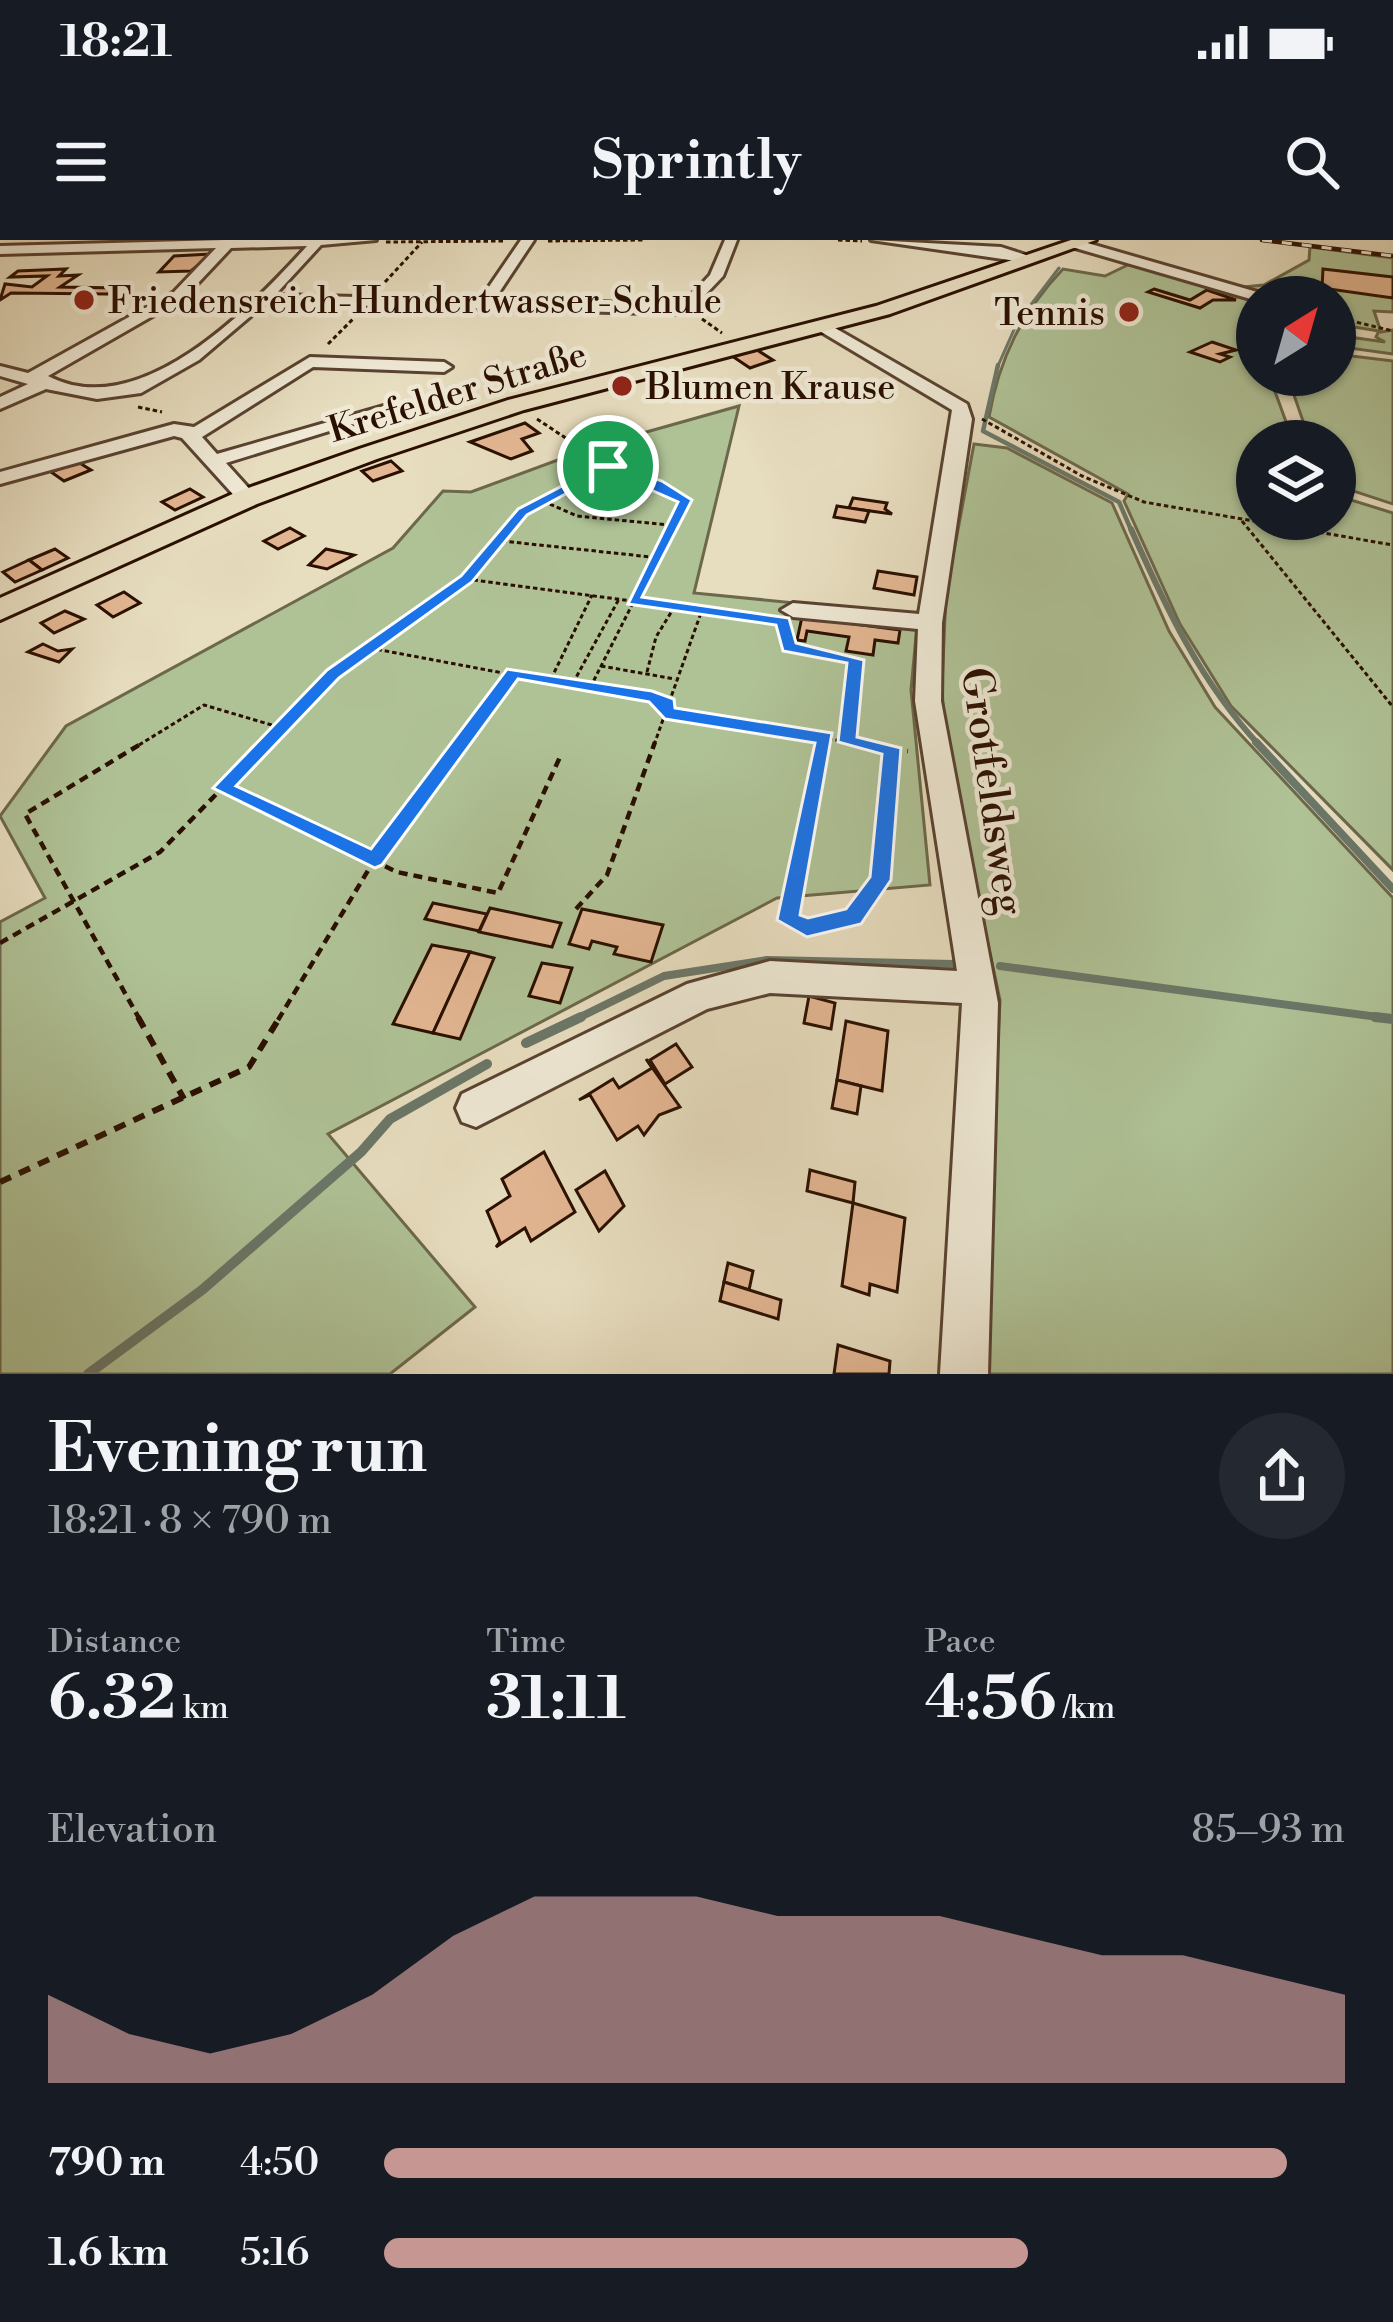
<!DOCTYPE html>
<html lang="en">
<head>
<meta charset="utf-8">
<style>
  :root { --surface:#171b24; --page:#242831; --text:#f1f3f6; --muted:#9ea1a6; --accent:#c59692 }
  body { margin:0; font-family:"Libre Bodoni",serif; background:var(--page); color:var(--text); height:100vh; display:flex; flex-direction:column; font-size:45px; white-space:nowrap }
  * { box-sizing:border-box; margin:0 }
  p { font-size:39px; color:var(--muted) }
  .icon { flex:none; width:66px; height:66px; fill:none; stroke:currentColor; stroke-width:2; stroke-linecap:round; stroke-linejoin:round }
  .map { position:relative; height:1134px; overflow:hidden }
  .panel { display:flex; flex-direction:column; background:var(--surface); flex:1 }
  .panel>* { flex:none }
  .needle { width:78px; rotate:37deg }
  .buttons { position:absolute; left:1236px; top:36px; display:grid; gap:24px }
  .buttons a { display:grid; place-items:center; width:120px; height:120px; border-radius:50%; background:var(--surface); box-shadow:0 3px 9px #0004; font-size:60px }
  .pin { position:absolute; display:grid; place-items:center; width:102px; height:102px; color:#fff; margin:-51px; border:6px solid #fff; border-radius:50%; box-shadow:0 3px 12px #0007 }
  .round { display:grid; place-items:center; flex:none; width:126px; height:126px; border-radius:63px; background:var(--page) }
  .head { display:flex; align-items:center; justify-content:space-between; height:204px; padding:0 48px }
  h1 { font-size:66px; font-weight:800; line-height:90px }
  .stats { display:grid; grid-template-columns:repeat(3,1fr); gap:18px; height:204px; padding:12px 48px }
  .stats div { display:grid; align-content:center }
  .stats b { font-size:60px; font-weight:800 }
  .stats small { font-size:33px; font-weight:400 }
  .stats p { font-size:33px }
  .chart { height:336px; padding:24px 48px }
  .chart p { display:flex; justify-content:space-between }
  .chart svg { width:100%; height:216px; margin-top:12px; fill:var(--accent); opacity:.7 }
  ul { padding:0 48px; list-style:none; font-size:39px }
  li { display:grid; grid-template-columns:192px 144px 1fr; align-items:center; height:90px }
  li i { height:30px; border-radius:15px; background:var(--accent) }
  .status { display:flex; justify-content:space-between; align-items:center; height:84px; padding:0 60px; background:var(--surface); direction:ltr }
  .status svg { height:33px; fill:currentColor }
  header { display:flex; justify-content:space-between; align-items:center; height:156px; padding:0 48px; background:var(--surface); font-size:54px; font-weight:800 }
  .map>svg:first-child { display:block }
</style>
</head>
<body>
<div class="status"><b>18:21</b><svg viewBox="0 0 49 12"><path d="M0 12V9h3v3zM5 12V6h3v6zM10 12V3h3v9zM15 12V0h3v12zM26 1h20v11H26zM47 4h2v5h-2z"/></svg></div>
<header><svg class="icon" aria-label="menu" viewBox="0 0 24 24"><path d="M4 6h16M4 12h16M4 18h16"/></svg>Sprintly<svg class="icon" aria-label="search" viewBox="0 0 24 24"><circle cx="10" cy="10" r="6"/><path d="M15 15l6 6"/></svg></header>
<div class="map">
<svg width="1393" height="1134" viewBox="0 0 1393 1134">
  <rect width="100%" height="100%" fill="#e7ddbf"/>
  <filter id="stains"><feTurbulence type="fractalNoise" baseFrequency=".00167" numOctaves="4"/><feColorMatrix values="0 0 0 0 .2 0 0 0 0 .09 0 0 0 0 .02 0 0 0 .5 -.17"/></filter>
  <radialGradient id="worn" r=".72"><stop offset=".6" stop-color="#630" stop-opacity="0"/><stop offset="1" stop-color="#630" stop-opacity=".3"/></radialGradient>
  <g fill="#afc296" stroke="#6c684b" stroke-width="3">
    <polygon points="1310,7 1393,18 1393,72 1374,71 1381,92 1393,90 1393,114 1335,106 1335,95 1385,102 1376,97 1379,91 1335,84 1335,57 1270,57 1243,47 1264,45 1309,20"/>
    <path d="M1134,22L1257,57V135H1269L1293,201H1257V279H1335V255L1393,273V630L1231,466L1180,384L1124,261L1128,254L989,177C999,119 1022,72 1063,29L1105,36Z"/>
    <polygon points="1335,114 1393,121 1393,264 1335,245 1335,201 1310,201 1287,135 1335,135"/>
    <polygon points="739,166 694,353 918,375 911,450 930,645 777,658 328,894 475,1067 390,1134 0,1134 0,682 45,658 0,576 66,486 393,308 443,251 471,252 593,207"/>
    <polygon points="974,204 1007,208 1112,263 1169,391 1215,467 1393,658 1393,1134 982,1134 1000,760 945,502 942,446 946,354"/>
  </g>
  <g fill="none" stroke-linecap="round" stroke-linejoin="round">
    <polyline stroke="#6b7768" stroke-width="3" points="997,128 1017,83 1059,28"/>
    <polyline stroke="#6b7768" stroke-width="4.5" points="998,125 983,191 1119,262 1132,292"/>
    <path stroke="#6b7768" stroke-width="6" d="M1131,289C1166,368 1200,441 1259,505"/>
    <g stroke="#6b7768" stroke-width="8">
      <polyline points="1256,502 1393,649"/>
      <polyline points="1000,726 1393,779"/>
      <polyline points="574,780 664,736 767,720 954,724"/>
    </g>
    <g stroke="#6b7768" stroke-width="10">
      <polyline points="1375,777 1393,779"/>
      <polyline points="526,803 581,777"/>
      <polyline points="88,1134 202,1050 361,912 390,879 487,824"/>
    </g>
  </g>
  <g fill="#e3b793" stroke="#2a0f00" stroke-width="3">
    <polygon points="211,14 191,31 159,32 174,16"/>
    <polygon points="66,29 59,36 78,35 60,47 117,48 108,54 11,53 0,60 5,44 32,47 47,36 10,37 18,31"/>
    <polygon points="1323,29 1393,37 1393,58 1322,48"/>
    <polygon points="1154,49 1190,60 1207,50 1236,60 1213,60 1200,68 1148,52"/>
    <polygon points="1212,102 1236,110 1220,114 1230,117 1220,122 1190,112"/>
    <polygon points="757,110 773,120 750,128 732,116"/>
    <polygon points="525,183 539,193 522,199 532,211 511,219 470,202"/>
    <polygon points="391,221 402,231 373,241 362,231"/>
    <polygon points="78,222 91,230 64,241 51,232"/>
    <polygon points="190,249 203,257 175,270 162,262"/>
    <polygon points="853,258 887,263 885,269 892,274 849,268"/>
    <polygon points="837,266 869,271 865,282 834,277"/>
    <polygon points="290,288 304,296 278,309 264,301"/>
    <polygon points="55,309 68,318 42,330 29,320"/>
    <polygon points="326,309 354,315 327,329 309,325"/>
    <polygon points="29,320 42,330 15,342 3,332"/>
    <polygon points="878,331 917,337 914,355 874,348"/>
    <polygon points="124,352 140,363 113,377 97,365"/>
    <polygon points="65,371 84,379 54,393 41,383"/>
    <polygon points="802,377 900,390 898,403 875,400 873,415 846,411 849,397 807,391 805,401 797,400"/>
    <polygon points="43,404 58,411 72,409 59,422 28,412"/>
    <polygon points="433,663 487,674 479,691 425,679"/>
    <polygon points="490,668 561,683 552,707 479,692"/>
    <polygon points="582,669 663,685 651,722 614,714 617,707 592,701 589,709 569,704"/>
    <polygon points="432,705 470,712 433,793 393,784"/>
    <polygon points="470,712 494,718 460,799 433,793"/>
    <polygon points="542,723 572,728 560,763 529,756"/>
    <polygon points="809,756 835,763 831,789 804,783"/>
    <polygon points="846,781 888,791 882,851 837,840"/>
    <polygon points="676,804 692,827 665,844 650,820"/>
    <polygon points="646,819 680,867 659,875 644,895 638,886 617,900 590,855 579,860 613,839 619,848 652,828"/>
    <polygon points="837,840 861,846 857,874 832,868"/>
    <polygon points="544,912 575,972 531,1001 525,988 496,1007 500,1002 487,971 510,956 502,939"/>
    <polygon points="810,930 855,942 853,963 807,951"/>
    <polygon points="605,931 624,966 599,991 576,950"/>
    <polygon points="853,963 905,978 897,1052 870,1044 869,1055 842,1046"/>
    <polygon points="728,1023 753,1031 749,1050 724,1042"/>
    <polygon points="724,1042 781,1060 778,1079 720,1061"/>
    <polygon points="838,1105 890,1121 889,1134 834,1134"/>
  </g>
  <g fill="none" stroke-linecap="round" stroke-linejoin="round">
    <g stroke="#594230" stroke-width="6">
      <g id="minor">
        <path d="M224,0H376L321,5L275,55L480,60L521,0H534L494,60L683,64L710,35L725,0H737L723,36L687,74L266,63L199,120L141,153L97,159L46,149L0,169V157L28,144L0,136V126L28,133L174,52L216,8L0,14V6ZM307,6C251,68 139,184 48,136L184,58L231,8Z"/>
        <polygon points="871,0 1001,7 1038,19 1031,23"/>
        <polygon points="1077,0 1264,54 1266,57 1254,60 1072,7"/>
        <polygon points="818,84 828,84 967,164 972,179 942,383 941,461 998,763 988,1134 940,1134 962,763 770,753 707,769 476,887 462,882 456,868 462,854 687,744 770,721 957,731 915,461 918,389 793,377 781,370 793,363 919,374 952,170 818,90"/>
        <polygon points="310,117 444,122 452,127 444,132 313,127 202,197 217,214 391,164 391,172 226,223 254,254 254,262 240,262 182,198 174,196 0,244 0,232 174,184 194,187"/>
      </g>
    </g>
    <g stroke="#2a0f00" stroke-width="6">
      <polygon id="major" points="1071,0 1096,0 890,74 524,170 377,219 257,264 0,380 0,358 237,252 359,209 508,160 876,66"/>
    </g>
    <g stroke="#2a0f00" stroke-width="3" stroke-dasharray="4.5 3" stroke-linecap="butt">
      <polyline points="838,0 862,1"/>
      <polyline points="548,1 644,0"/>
      <polyline points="386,2 506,1"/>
      <polyline points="385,42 422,2"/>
      <polyline points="1335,77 1393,91"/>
      <polyline points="702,79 722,93"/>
      <polyline points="328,104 354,78"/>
      <polyline points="138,167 162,172"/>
      <polyline points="537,179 608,226 657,243 685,260 591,446"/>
      <polyline points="982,179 1082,236 1144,262 1393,305"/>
      <polyline points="543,261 577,276 669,285"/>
      <polyline points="1242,281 1393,467"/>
      <polyline points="502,301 651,317"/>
      <polyline points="466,339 775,380"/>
      <polyline points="784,385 788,407 856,420 847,502"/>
      <polyline points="370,408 668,464"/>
      <polyline points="601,426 675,439"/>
      <polyline points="647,432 656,397 675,366"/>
      <polyline points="551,439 592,355"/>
      <polyline points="573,443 619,359"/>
      <polyline points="665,473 867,505"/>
      <polyline points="139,505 204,465 282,488"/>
      <polyline points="264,505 333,434 466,339 522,272 608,226"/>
      <polyline points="460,505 513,433"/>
      <polyline points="654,505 702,370"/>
      <polyline points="825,505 826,498"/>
    </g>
    <g stroke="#2a0f00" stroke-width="4.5" stroke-dasharray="9 6" stroke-linecap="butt">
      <polyline points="825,502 788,680 807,688 853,677 880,639 892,508"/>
      <polyline points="848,502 908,511"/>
      <polyline points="223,548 397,632 498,653 560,517"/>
      <polyline points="576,669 607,635 655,502"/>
      <polyline points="0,703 160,612 267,502"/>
      <polyline points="140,780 25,574 144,502"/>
      <polyline points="278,780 375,619 462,502"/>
    </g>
    <g stroke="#2a0f00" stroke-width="6" stroke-dasharray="12 9" stroke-linecap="butt">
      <polyline points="138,777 184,859"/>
      <polyline points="0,942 249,827 280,777"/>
    </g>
    <use href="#minor" fill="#efe9d5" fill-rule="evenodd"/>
    <use href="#major" fill="#e7ddbf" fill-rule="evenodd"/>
    <g stroke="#2a0f00" stroke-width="4.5">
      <polyline id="rail" points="1262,0 1393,16"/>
    </g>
    <use href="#rail" stroke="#efe9d5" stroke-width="3" stroke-dasharray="10" stroke-linecap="butt"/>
  </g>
  <path fill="#1a73e8" stroke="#fff" stroke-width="3" fill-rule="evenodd" d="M608,222L662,241L692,260L642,357L789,378L796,403L864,420L857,497L901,508L891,640L861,684L807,697L777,680L815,503L665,479L649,462L518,439L382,625L375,628L213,548L327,430L461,336L518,269ZM608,231L678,262L628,364L776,385L783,411L847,423L838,502L882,514L870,637L846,669L808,678L800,675L832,493L675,468L674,459L652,451L507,429L371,609L236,546L339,438L472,342L527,275Z"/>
  <g fill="#8f2418" stroke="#efe9d5" stroke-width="4.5">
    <circle cx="84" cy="60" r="12"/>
    <circle cx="1129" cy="72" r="12"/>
    <circle cx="622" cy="146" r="12"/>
  </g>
  <g text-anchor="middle" stroke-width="9" stroke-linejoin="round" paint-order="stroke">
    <g font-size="36" fill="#2a0f00" stroke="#efe9d5" text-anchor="start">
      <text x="108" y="73">Friedensreich-Hundertwasser-Schule</text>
      <text x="1105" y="85" text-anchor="end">Tennis</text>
      <text x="646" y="159">Blumen Krause</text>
    </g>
    <g font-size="36" fill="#2a0f00" stroke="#efe9d5">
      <text transform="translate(457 151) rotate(-17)" y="13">Krefelder Straße</text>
    </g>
    <g font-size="42" fill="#2a0f00" stroke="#efe9d5">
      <text transform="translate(994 551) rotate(82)" y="15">Grotfeldsweg</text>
    </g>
  </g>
  <rect width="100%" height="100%" filter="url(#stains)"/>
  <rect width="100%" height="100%" fill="url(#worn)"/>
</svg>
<div class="buttons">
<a><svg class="needle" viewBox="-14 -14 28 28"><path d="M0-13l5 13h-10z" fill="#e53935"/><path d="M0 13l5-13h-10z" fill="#9ea1a6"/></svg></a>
<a><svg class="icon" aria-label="layers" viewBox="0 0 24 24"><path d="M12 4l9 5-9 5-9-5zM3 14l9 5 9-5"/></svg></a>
</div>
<div class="pin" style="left:608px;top:226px;background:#1e9e55"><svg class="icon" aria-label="arrive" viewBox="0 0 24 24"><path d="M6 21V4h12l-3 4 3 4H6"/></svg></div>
</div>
<section class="panel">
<div class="head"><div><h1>Evening run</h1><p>18:21 · 8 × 790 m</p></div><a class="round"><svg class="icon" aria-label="share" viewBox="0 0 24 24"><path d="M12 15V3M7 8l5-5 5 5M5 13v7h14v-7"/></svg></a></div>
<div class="stats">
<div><p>Distance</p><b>6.32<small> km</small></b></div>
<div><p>Time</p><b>31:11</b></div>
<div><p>Pace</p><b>4:56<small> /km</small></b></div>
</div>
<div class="chart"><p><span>Elevation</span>85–93 m</p>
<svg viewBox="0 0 160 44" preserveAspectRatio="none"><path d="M0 44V26L10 34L20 38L30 34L40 26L50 14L60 6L70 6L80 6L90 10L100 10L110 10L120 14L130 18L140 18L150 22L160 26V44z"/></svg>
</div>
<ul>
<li><b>790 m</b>4:50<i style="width:94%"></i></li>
<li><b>1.6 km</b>5:16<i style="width:67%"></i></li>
</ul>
</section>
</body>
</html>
